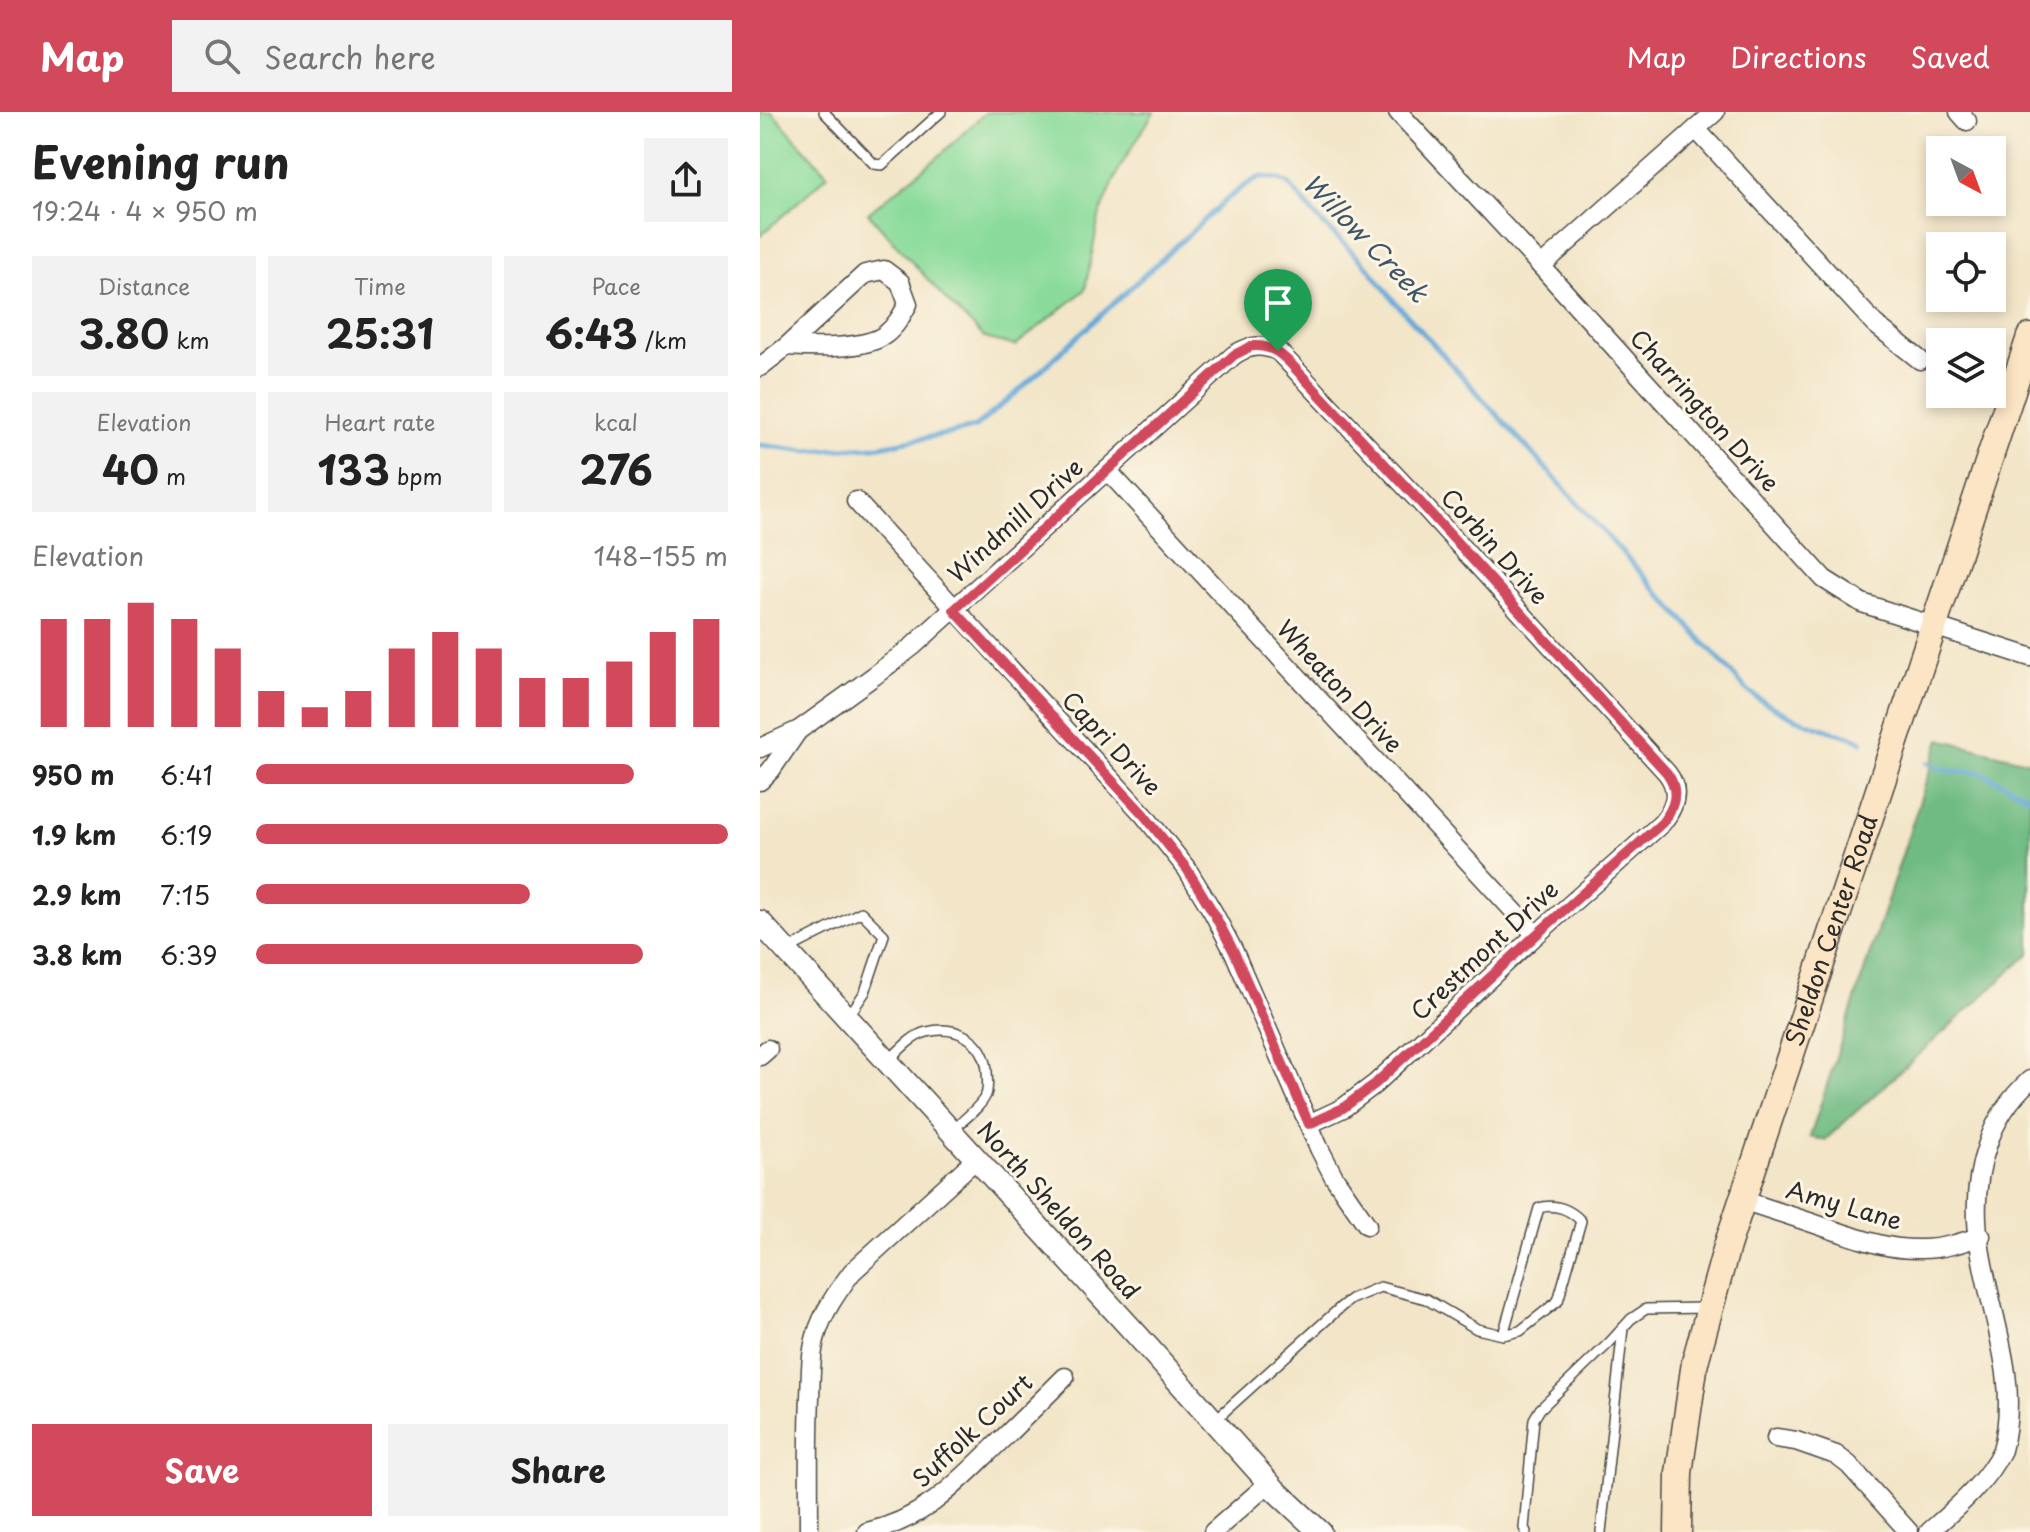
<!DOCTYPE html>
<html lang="en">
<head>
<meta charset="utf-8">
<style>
  :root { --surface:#fff; --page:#f2f2f2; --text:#222; --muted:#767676; --accent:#d1495b }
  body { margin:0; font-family:"Playpen Sans",sans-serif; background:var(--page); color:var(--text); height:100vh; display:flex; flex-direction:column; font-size:30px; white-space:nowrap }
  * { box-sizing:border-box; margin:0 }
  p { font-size:26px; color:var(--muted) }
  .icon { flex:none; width:44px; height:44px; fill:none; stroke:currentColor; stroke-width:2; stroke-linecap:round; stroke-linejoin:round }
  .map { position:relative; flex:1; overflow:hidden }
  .sheet { display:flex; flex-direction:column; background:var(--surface); width:760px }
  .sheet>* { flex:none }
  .needle { width:52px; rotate:139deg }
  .controls { position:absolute; left:1166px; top:24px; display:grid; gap:16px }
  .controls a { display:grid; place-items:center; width:80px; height:80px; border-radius:0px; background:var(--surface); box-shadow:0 4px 12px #0003; font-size:40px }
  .pin { position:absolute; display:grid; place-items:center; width:68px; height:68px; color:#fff; margin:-82px -34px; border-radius:50% 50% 50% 0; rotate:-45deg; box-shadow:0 0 8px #0007 }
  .pin .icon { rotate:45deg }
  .round { display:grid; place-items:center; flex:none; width:84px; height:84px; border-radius:0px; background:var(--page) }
  .summary { display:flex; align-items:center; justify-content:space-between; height:136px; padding:0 32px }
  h1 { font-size:44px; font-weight:700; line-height:60px }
  .figures { display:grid; grid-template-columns:repeat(3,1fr); gap:12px; height:136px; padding:8px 32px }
  .figures div { display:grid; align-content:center; border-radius:0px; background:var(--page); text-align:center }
  .figures b { font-size:40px; font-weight:700 }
  .figures small { font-size:22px; font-weight:400 }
  .figures p { font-size:22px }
  .chart { height:224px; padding:16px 32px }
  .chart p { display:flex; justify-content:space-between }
  .chart svg { width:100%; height:144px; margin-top:8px; stroke:var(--accent); stroke-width:6 }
  .primary-button { display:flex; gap:16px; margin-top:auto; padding:16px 32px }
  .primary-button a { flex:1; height:92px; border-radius:0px; background:var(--accent); color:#fff; font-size:32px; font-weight:700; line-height:92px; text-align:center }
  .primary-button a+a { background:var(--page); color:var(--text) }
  ul { padding:0 32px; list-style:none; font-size:26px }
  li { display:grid; grid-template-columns:128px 96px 1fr; align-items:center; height:60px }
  li i { height:20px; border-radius:10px; background:var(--accent) }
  header { display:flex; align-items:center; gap:48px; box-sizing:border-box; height:112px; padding:0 40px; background:var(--accent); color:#fff }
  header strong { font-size:38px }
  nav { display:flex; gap:44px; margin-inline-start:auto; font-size:28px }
  .search { width:560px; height:72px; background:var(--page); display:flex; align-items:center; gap:20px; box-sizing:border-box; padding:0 28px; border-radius:0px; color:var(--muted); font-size:30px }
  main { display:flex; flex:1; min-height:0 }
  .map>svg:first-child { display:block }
</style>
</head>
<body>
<header>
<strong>Map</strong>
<div class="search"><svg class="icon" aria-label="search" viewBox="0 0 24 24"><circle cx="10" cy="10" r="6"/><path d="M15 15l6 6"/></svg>Search here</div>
<nav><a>Map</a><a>Directions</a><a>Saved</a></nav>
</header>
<main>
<section class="sheet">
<div class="summary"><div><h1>Evening run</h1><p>19:24 · 4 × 950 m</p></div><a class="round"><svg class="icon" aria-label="share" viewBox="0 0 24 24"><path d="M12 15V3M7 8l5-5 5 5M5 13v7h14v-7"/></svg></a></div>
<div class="figures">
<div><p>Distance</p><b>3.80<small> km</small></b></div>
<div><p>Time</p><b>25:31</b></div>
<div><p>Pace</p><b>6:43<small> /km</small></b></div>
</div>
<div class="figures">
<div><p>Elevation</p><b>40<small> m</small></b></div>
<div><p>Heart rate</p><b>133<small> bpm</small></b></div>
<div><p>kcal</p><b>276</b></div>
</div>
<div class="chart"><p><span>Elevation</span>148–155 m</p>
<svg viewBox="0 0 160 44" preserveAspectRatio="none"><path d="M5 44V11M15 44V11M25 44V6M35 44V11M45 44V20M55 44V33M65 44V38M75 44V33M85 44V20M95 44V15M105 44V20M115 44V29M125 44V29M135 44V24M145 44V15M155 44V11"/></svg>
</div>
<ul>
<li><b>950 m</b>6:41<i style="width:80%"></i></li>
<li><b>1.9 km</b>6:19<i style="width:100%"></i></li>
<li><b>2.9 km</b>7:15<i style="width:58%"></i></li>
<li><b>3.8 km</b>6:39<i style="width:82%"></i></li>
</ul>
<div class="primary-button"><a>Save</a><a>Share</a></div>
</section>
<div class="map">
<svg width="1270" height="1420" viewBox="0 0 1270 1420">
  <rect width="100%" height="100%" fill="#fcf5e5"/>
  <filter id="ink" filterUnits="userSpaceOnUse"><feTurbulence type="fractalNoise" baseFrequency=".0125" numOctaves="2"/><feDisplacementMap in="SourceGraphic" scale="16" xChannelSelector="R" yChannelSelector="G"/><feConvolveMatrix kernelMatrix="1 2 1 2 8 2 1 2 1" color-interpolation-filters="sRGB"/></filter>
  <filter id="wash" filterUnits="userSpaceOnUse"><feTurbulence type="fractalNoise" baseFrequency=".006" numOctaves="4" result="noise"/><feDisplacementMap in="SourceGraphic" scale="32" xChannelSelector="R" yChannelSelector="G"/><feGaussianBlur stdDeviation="1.8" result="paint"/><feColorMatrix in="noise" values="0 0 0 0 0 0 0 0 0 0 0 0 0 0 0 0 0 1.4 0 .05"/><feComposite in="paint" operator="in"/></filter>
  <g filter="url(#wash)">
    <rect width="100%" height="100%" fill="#f2e5c8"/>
    <g fill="#8adb9b" stroke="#5a8363" stroke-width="2">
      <polygon points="0,0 12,0 68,63 0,124"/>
      <polygon points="226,0 394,0 360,55 339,105 325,178 255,234 225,226 188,190 108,101 178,45"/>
    </g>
    <polygon fill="#6fbb83" stroke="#4d7357" stroke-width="2" points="1180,627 1270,650 1270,841 1065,1028 1050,1025"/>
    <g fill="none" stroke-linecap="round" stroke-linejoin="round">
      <g stroke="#63a7d8" stroke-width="5">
        <path d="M0,333L47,339L114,335L192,321L215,315L254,283L466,88L484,74L498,66L503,65L518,67L528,71L559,108L608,155L634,189L987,578C1012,598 1041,610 1072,619C1083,623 1092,623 1102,630"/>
        <polyline points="1168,651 1189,659 1220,660 1270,685"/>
      </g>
    </g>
  </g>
  <g filter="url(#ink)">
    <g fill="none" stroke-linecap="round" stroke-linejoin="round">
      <g stroke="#494743" stroke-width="12">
        <g id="service">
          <polyline points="64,0 114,52 122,53 181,0"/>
          <polyline points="28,837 101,800 124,823 105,880 88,905"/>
          <path d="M127,950C138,940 152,923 167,920C195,913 224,927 227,958C227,966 229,975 226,983C220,996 202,1009 191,1019"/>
          <path d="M454,1309L582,1194L591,1187L620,1175L666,1187L717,1217L743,1223L760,1219L798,1189L821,1109C810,1097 794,1091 779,1096L743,1223"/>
          <polyline points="766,1420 764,1416 774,1307 780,1297 849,1231 871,1207 886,1197 946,1196"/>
          <polyline points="841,1420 863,1216"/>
        </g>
      </g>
      <g stroke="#494743" stroke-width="21">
        <g id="minor">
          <polyline points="638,0 781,154 1064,467 1102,491 1270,545"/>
          <polyline points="1199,0 1207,9"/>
          <polyline points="936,17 1115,212 1160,248"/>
          <polyline points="781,154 955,0"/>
          <path d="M0,255L27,234L105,162L124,158L140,170L148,192C142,203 136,214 126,222C106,238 52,236 27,234"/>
          <polyline points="347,358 776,823"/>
          <polyline points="96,389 384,703 427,757 453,800 474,840 559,1036 574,1065 607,1113"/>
          <path d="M0,636L39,618L114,564L153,534L474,243C489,233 502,232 518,239L661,391L907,661C921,679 915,695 902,711L776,823L615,972L583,996L549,1012"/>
          <polyline points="0,669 11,658 37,620"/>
          <polyline points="0,944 8,937"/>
          <path d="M982,1088C1012,1098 1041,1107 1070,1117C1100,1127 1129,1138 1161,1137C1182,1137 1201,1131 1221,1124"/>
          <polyline points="1016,1326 1036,1329 1076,1343 1089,1353 1149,1420"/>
          <path d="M49,1420C49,1375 48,1330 50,1285C51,1265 50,1244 56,1224C63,1200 77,1180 92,1160L216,1047"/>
          <path d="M107,1420C163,1408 195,1373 234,1335C258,1312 282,1288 305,1265"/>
          <polyline points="453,1420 509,1371"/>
          <path d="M1169,1420C1196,1396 1226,1371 1242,1338C1270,1235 1189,1142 1227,1034C1235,1009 1250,986 1270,968"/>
        </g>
      </g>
      <g stroke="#494743" stroke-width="25">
        <polyline id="tertiary" points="0,810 377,1223 516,1379 560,1420"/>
      </g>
      <g stroke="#494743" stroke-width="29">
        <g id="secondary">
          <path id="s1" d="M918,1420L919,1361L935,1250L967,1134L1270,225"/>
        </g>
      </g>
      <use href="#service" stroke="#fff" stroke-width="9"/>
      <use href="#minor" stroke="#fff" stroke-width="18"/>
      <use href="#tertiary" stroke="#fff" stroke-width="22"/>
      <use href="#secondary" stroke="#fce5c4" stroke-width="26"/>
    </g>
  </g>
  <g fill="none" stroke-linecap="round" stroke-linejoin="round" filter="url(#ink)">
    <g stroke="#fff" stroke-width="16">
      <path id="route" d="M492,234C510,233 519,240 531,252L661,391L907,661C920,679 915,695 902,711L776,823L615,972L583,996L549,1012L474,840L453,800L427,757L384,703L194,498L474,243Z"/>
    </g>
    <use href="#route" stroke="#d1495b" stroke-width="10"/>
  </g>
  <g text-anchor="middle" stroke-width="6" stroke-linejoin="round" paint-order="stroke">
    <g font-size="24" fill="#2b2b2b" stroke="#fcf5e5">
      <text transform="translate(944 299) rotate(48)" y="8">Charrington Drive</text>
      <text transform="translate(256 409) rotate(-42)" y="8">Windmill Drive</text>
      <text transform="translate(734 435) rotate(48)" y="8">Corbin Drive</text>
      <text transform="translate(579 575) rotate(47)" y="8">Wheaton Drive</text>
      <text transform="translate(351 632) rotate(47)" y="8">Capri Drive</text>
      <text dy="8" stroke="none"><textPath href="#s1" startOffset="624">Sheldon Center Road</textPath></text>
      <text transform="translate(725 839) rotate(-43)" y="8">Crestmont Drive</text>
      <text transform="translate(1084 1094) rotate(16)" y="8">Amy Lane</text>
      <text transform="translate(298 1099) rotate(48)" y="8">North Sheldon Road</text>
      <text transform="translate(213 1319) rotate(-43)" y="8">Suffolk Court</text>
    </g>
    <g font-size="26" font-style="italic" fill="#3f5668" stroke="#fcf5e5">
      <text transform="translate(605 126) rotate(46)" y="9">Willow Creek</text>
    </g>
  </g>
</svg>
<div class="controls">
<a><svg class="needle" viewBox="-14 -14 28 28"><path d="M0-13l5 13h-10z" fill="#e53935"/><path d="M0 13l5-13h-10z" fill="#767676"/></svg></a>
<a><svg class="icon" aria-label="locate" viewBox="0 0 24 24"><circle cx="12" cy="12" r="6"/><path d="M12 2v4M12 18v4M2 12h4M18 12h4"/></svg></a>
<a><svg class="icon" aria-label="layers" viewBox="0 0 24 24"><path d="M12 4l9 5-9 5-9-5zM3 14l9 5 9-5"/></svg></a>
</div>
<div class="pin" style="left:518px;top:239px;background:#1e9e55"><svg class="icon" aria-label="arrive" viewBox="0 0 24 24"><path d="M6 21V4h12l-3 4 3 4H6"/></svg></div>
</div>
</main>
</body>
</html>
